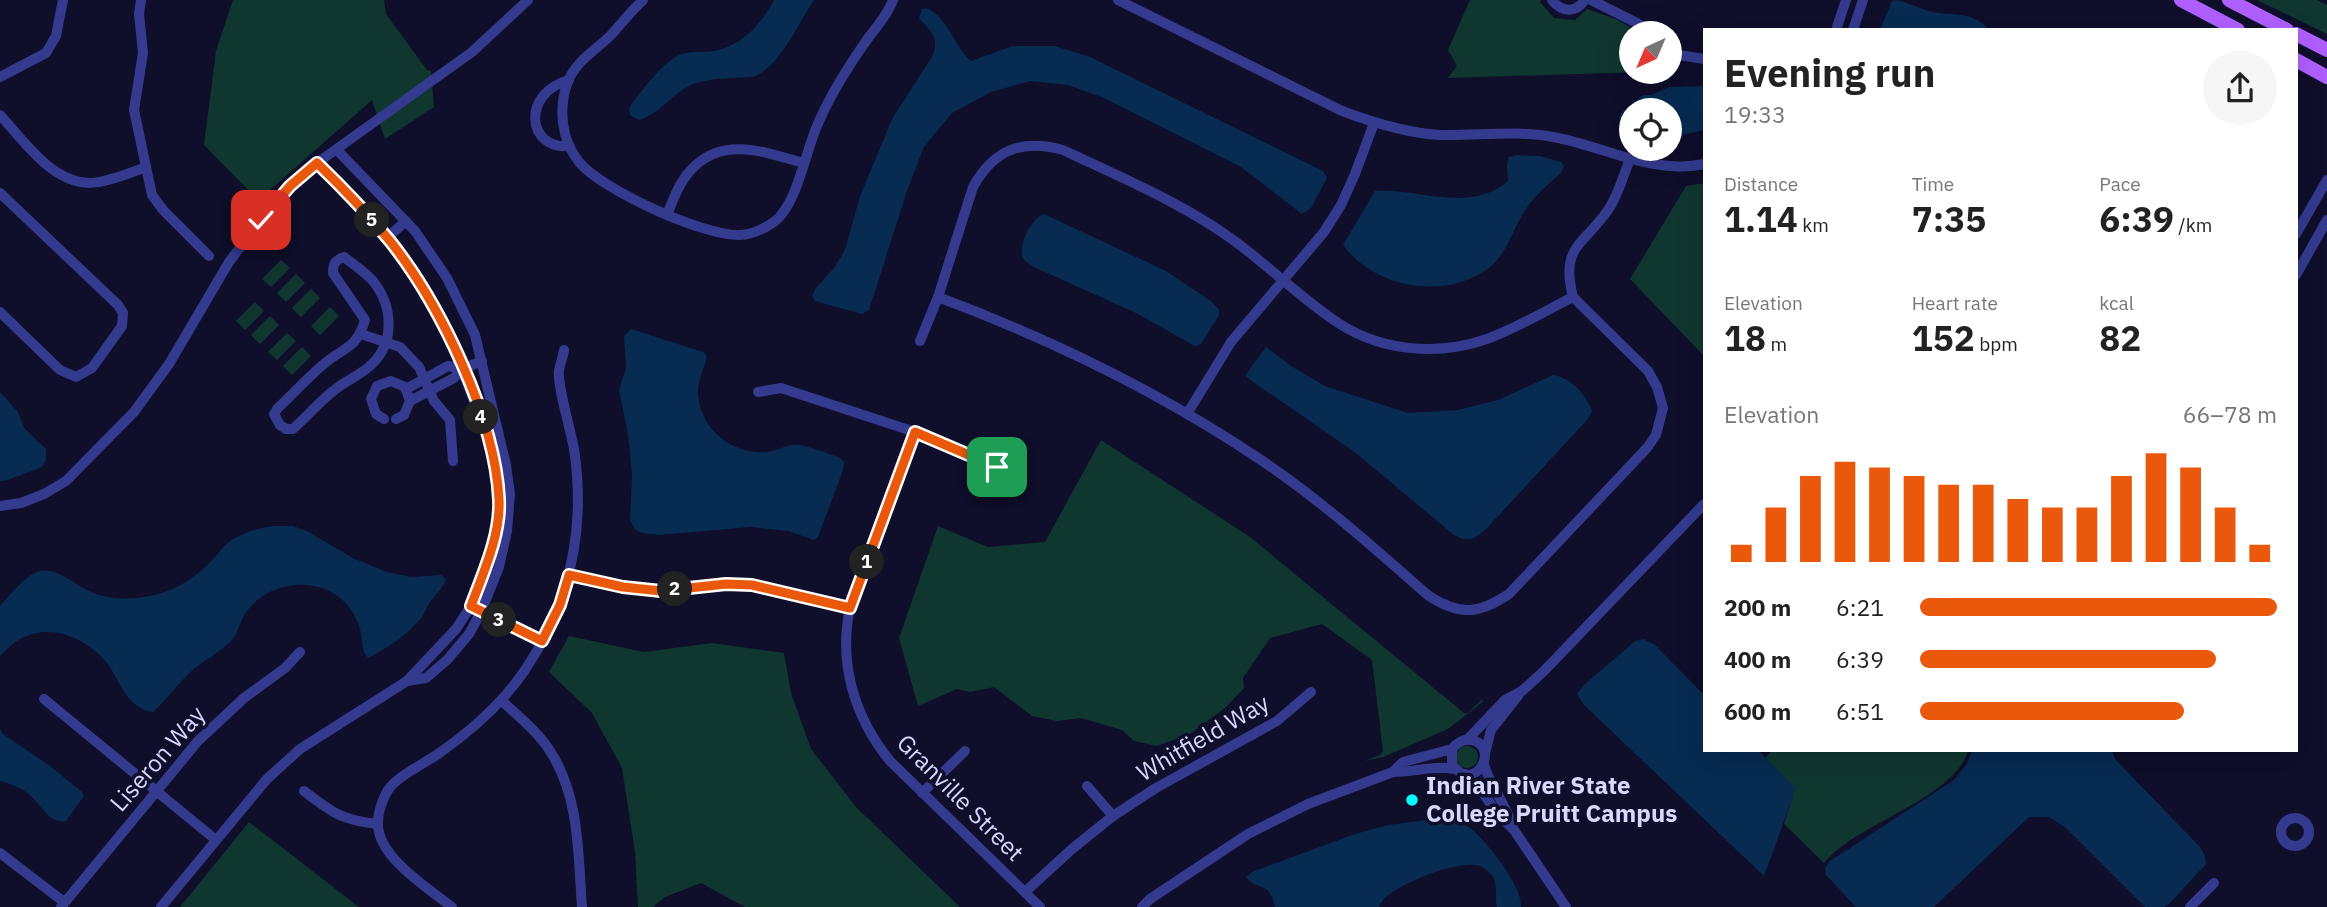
<!DOCTYPE html>
<html lang="en">
<head>
<meta charset="utf-8">
<style>
  :root { --surface:#fff; --page:#f6f6f6; --text:#222; --muted:#767676; --accent:#ea580c }
  body { margin:0; font-family:"IBM Plex Sans",sans-serif; background:var(--page); color:var(--text); height:100vh; display:flex; flex-direction:column; font-size:26px; white-space:nowrap }
  * { box-sizing:border-box; margin:0 }
  p { font-size:23px; color:var(--muted) }
  .icon { flex:none; width:38px; height:38px; fill:none; stroke:currentColor; stroke-width:2; stroke-linecap:round; stroke-linejoin:round }
  .map { position:relative; flex:1; overflow:hidden }
  .details { position:absolute; left:1703px; top:28px; width:595px; height:724px; display:flex; flex-direction:column; background:var(--surface); border-radius:0px; box-shadow:0 7px 28px #0002 }
  .details>* { flex:none }
  .needle { width:46px; rotate:224deg }
  .fabs { position:absolute; left:1619px; top:21px; display:grid; gap:14px }
  .fabs a { display:grid; place-items:center; width:63px; height:63px; border-radius:50%; background:var(--surface); box-shadow:0 7px 28px #0002; font-size:35px }
  .pin { position:absolute; display:grid; place-items:center; width:60px; height:60px; color:#fff; margin:-30px; border-radius:14px; box-shadow:0 4px 10px #0006 }
  .km { position:absolute; width:35px; height:35px; margin:-18px; border-radius:50%; background:#222; color:#fff; font-size:19px; line-height:35px; text-align:center }
  .round { display:grid; place-items:center; flex:none; width:74px; height:74px; border-radius:37px; background:var(--page) }
  .headline { display:flex; align-items:center; justify-content:space-between; height:119px; padding:0 21px }
  h1 { font-size:38px; font-weight:800; line-height:52px }
  .metrics { display:grid; grid-template-columns:repeat(3,1fr); gap:10px; height:119px; padding:7px 21px }
  .metrics div { display:grid; align-content:center }
  .metrics b { font-size:35px; font-weight:800 }
  .metrics small { font-size:19px; font-weight:400 }
  .metrics p { font-size:19px }
  .chart { height:196px; padding:14px 21px }
  .chart p { display:flex; justify-content:space-between }
  .chart svg { width:100%; height:126px; margin-top:7px; stroke:var(--accent); stroke-width:6 }
  ul { padding:0 21px; list-style:none; font-size:23px }
  li { display:grid; grid-template-columns:112px 84px 1fr; align-items:center; height:52px }
  li i { height:18px; border-radius:9px; background:var(--accent) }
  .map>svg:first-child { display:block }
</style>
</head>
<body>
<div class="map">
<svg width="2327" height="907" viewBox="0 0 2327 907">
  <rect width="100%" height="100%" fill="#0f0e2b"/>
  <g fill="#103630">
    <polygon points="233,0 384,0 386,14 427,70 431,71 434,107 385,139 372,100 269,191 257,209 258,200 204,145 216,51"/>
    <polygon points="1470,0 1541,0 1540,2 1554,18 1575,20 1587,9 1618,20 1640,33 1631,33 1631,72 1642,72 1448,78 1457,66 1448,50"/>
    <polygon points="2257,0 2317,0 2327,5 2327,34"/>
    <polygon points="1704,183 1704,356 1630,279 1686,186"/>
    <polygon points="281,260 290,268 271,287 262,279"/>
    <polygon points="296,274 305,283 286,302 277,293"/>
    <polygon points="311,289 320,298 301,317 292,308"/>
    <polygon points="255,302 264,311 245,330 236,321"/>
    <polygon points="330,307 339,316 320,335 311,326"/>
    <polygon points="270,316 279,325 260,344 251,335"/>
    <polygon points="287,333 296,341 277,360 268,352"/>
    <polygon points="302,347 311,356 292,375 283,366"/>
    <polygon points="1101,440 1250,537 1464,713 1468,713 1481,700 1484,701 1448,729 1383,757 1364,761 1380,755 1383,751 1372,660 1322,624 1270,638 1243,678 1244,688 1225,708 1190,734 1157,746 1134,741 1122,730 1081,718 1057,721 1032,716 994,687 970,692 957,689 918,706 899,638 938,526 988,547 1045,542"/>
    <polygon points="569,636 644,652 712,643 784,653 791,693 811,749 856,807 960,907 745,907 701,883 665,897 653,907 638,907 635,852 622,768 592,713 549,672"/>
    <circle cx="1467" cy="757" r="11"/>
    <path d="M1772,751H1968C1954,799 1855,824 1824,863L1784,824L1794,794V788L1765,758Z"/>
    <polygon points="249,822 359,907 180,907"/>
  </g>
  <g fill="#072b51">
    <path d="M774,0H814C800,20 776,75 750,77C729,79 706,77 687,87C669,97 657,116 638,120L630,115L629,109L632,103C645,87 659,67 677,56C689,50 702,53 714,51C743,45 761,24 774,0Z"/>
    <path d="M1895,0C1908,2 1920,9 1933,12C1953,16 1975,11 1989,30H1880L1892,1Z"/>
    <path d="M926,8C949,18 953,45 971,61L1013,46H1055L1090,57L1323,171L1327,178L1311,208L1302,214L1241,167L1104,98L1068,85L1030,81L991,92L952,113L924,147L907,191L869,310L862,314L815,301L812,296L816,288L834,268L845,250L860,196L893,117L932,57C940,38 931,32 919,18L922,9Z"/>
    <polygon points="1704,86 1704,130 1670,138 1670,110 1631,110 1631,130 1625,129 1619,123 1620,114 1643,95 1651,95 1669,87"/>
    <path d="M1517,155L1540,156L1561,162L1564,166L1561,173C1548,184 1533,197 1524,212C1512,231 1507,253 1490,267C1447,301 1375,289 1343,245L1375,191C1419,188 1470,214 1508,181L1507,165L1509,157Z"/>
    <path d="M1044,214L1166,271L1211,301L1219,310V315L1201,344L1195,346L1136,313L1034,267C1031,265 1027,263 1024,260C1016,248 1031,218 1044,214Z"/>
    <path d="M631,329L703,352L707,356C705,367 698,379 698,392C699,428 731,455 767,452C778,451 788,443 799,445C812,447 827,453 840,458L844,462L843,470L818,537L814,540L788,531L750,527L659,535L642,533L636,530L630,521L632,474L628,434L619,390L626,368L624,336Z"/>
    <path d="M1266,347L1291,366L1325,386L1408,413L1458,410L1498,400L1553,375C1570,377 1587,395 1592,411L1587,420L1487,528C1475,539 1469,543 1454,535L1356,453L1249,379L1246,376L1247,373Z"/>
    <polygon points="0,392 18,412 24,428 46,449 46,460 42,467 8,480 0,481"/>
    <path d="M274,526H293L307,531L353,558L387,572L411,577L441,575L446,579C443,588 436,594 430,602C427,606 425,612 422,617C409,633 387,649 368,658C361,651 363,642 361,633C358,619 350,606 339,597C312,576 267,583 247,611C239,621 239,634 229,643C218,653 205,660 194,669C179,682 168,698 153,712C128,710 119,679 107,663C87,638 50,622 20,639C13,643 6,650 0,656V606C11,594 24,576 40,571C57,567 78,587 94,593C115,602 146,599 167,591C187,584 201,572 215,557C219,552 224,546 229,542C243,532 258,528 274,526Z"/>
    <polygon points="1644,639 1655,645 1704,695 1704,751 1759,751 1795,788 1794,794 1764,876 1584,705 1577,694 1583,686 1635,641"/>
    <path d="M0,729L3,734L50,766L82,792L84,796L66,821C50,825 41,805 31,796C22,788 12,784 0,781Z"/>
    <polygon points="1972,751 2112,751 2115,759 2200,847 2205,856 2206,864 2169,904 2164,907 2145,907 2066,828 2049,817 2029,817 1934,907 1856,907 1826,875 1825,868 1830,861 1954,780 1968,762"/>
    <path d="M1444,818C1454,819 1462,822 1470,828C1486,840 1523,887 1521,907H1497C1493,890 1502,881 1484,868C1468,855 1399,883 1385,898C1383,900 1380,904 1379,907H1275C1269,879 1259,893 1246,877L1252,872L1355,834L1388,825Z"/>
  </g>
  <g fill="none" stroke-linecap="round" stroke-linejoin="round">
    <g stroke="#343b8f" stroke-width="10">
      <polyline points="141,0 139,14 143,53 134,110 152,195 163,210 209,256"/>
      <path d="M643,0C631,11 622,23 611,35C596,50 577,60 568,81C558,108 561,139 579,162C602,190 703,236 740,235C752,235 765,228 774,222C797,205 805,153 817,126C829,97 846,70 864,44C874,29 887,17 893,0"/>
      <path d="M1118,0L1342,111C1374,123 1406,133 1440,135C1478,136 1517,130 1553,137C1604,146 1651,175 1704,164"/>
      <path d="M1552,0C1562,13 1576,13 1585,0"/>
      <polyline points="1591,0 1637,23 1650,33"/>
      <polyline points="1836,30 1846,0"/>
      <polyline points="1853,30 1863,0"/>
      <polyline points="1670,49 1679,55 1704,59"/>
      <polyline points="0,77 46,53 56,36 63,0"/>
      <path d="M0,115C23,140 51,182 89,183C105,183 130,173 146,167"/>
      <path d="M569,146C527,150 521,93 569,80"/>
      <polyline points="337,150 415,231 447,278 475,335 506,465 510,494 507,531 499,567 481,612 469,634 447,660 426,678 407,681"/>
      <polyline points="0,193 118,305 123,313 122,326 92,368 76,377 60,370 0,312"/>
      <path d="M667,215C673,200 679,183 690,171C721,135 765,152 803,163"/>
      <polyline points="2296,234 2327,180"/>
      <polyline points="387,238 406,221"/>
      <path d="M344,257C354,265 365,272 373,281C393,306 395,342 372,364C360,376 344,381 332,392C318,403 307,417 293,429H286L280,425L274,414L277,409C293,394 308,377 325,363C346,346 356,349 365,320L333,273C333,264 335,260 344,257Z"/>
      <polyline points="2296,275 2327,220"/>
      <path d="M1573,297C1545,311 1517,328 1487,339C1435,357 1376,351 1331,318C1298,295 1268,266 1236,242C1183,203 1122,178 1063,150C1022,139 994,149 973,187L938,297C1053,340 1162,393 1264,462C1323,502 1375,549 1429,596C1460,616 1479,614 1509,594L1647,448L1656,435L1663,408L1657,387L1648,371L1573,297C1560,246 1583,246 1608,210C1618,196 1623,176 1630,159"/>
      <polyline points="361,334 400,347 419,367 434,401 450,420 453,461"/>
      <polyline points="920,341 938,297"/>
      <polyline points="406,389 448,366 462,369"/>
      <polyline points="758,392 781,388 915,432 997,467 1011,481"/>
      <polyline points="410,401 454,378 462,369 482,361"/>
      <polyline points="1187,414 1231,342 1324,232 1341,205 1355,174 1374,123"/>
      <polyline points="384,419 376,414 371,399 377,386 391,381 405,387 410,401 404,415 396,419"/>
      <path d="M915,432L850,608C838,664 855,718 890,761L1040,907"/>
      <polyline points="0,506 21,503 44,494 66,481 134,412 169,364 229,262 261,220 290,186 317,163 472,52 528,0"/>
      <polyline points="570,575 623,587 661,591 726,584 752,585 850,608"/>
      <polyline points="476,609 542,641"/>
      <polyline points="44,699 216,840"/>
      <path d="M502,701C518,716 538,732 550,751C580,797 578,855 582,907"/>
      <polyline points="1467,740 1505,700 1522,691 1544,671 1704,504"/>
      <polyline points="1485,753 1491,730 1518,696"/>
      <path d="M1484,765C1491,787 1506,805 1513,827"/>
      <path d="M1393,772L1403,762L1452,749C1457,743 1463,738 1472,740C1502,748 1473,796 1452,764V749"/>
      <polyline points="1465,774 1479,787 1496,812 1514,830 1566,907"/>
      <polyline points="1087,786 1113,816"/>
      <path d="M304,791C333,813 341,820 377,824"/>
      <polyline points="922,793 965,751"/>
      <circle cx="2295" cy="832" r="14"/>
      <polyline points="0,853 64,902"/>
      <polyline points="1025,892 1072,849 1113,816 1156,788 1277,721 1311,692"/>
      <polyline points="61,907 198,741 244,698 285,668 300,652"/>
      <polyline points="161,907 267,779 300,749 407,681 456,629 471,606 485,570 495,535 500,501 495,467 486,431 450,340 421,288 391,242 353,198 317,163"/>
      <path d="M452,907C428,888 376,856 378,822C378,810 385,791 394,783C406,772 423,764 438,754C471,731 502,704 525,670C570,603 586,528 574,449C571,431 557,385 559,371C560,364 563,357 564,350"/>
      <path d="M1142,907L1150,899L1248,834L1308,804L1393,772C1415,772 1433,765 1455,769"/>
      <polyline points="2190,907 2214,883"/>
    </g>
    <g stroke="#b05fff" stroke-width="14">
      <polyline points="2181,0 2238,30"/>
      <polyline points="2229,0 2287,30"/>
      <polyline points="2296,34 2327,50"/>
      <polyline points="2296,60 2327,77"/>
    </g>
  </g>
  <g fill="none" stroke-linecap="round" stroke-linejoin="round">
    <g stroke="#fff" stroke-width="14">
      <path id="route" d="M261,220L290,186L317,163C343,188 367,213 390,241C440,304 495,418 499,499C501,535 483,573 471,606L542,641L560,605L569,575L623,587L661,591L726,584L752,585L850,608L915,432L997,467"/>
    </g>
    <use href="#route" stroke="#ea580c" stroke-width="9"/>
  </g>
  <circle fill="#04fffa" stroke="#0f0e2b" stroke-width="2.5" cx="1412" cy="800" r="7"/>
  <g text-anchor="middle" stroke-width="7" stroke-linejoin="round" paint-order="stroke">
    <g font-size="24" fill="#d8d8ff" stroke="#0f0e2b">
      <text transform="translate(1203 738) rotate(-30)" y="8">Whitfield Way</text>
      <text transform="translate(158 759) rotate(-49)" y="8">Liseron Way</text>
      <text transform="translate(960 798) rotate(45)" y="8">Granville Street</text>
    </g>
    <g font-size="24" font-weight="bold" fill="#d8d8ff" stroke="#0f0e2b" text-anchor="start">
      <text x="1426" y="794">Indian River State<tspan x="1426" dy="28">College Pruitt Campus</tspan></text>
    </g>
  </g>
</svg>
<div class="fabs">
<a><svg class="needle" viewBox="-14 -14 28 28"><path d="M0-13l5 13h-10z" fill="#e53935"/><path d="M0 13l5-13h-10z" fill="#767676"/></svg></a>
<a><svg class="icon" aria-label="locate" viewBox="0 0 24 24"><circle cx="12" cy="12" r="6"/><path d="M12 2v4M12 18v4M2 12h4M18 12h4"/></svg></a>
</div>
<div class="pin" style="left:997px;top:467px;background:#1e9e55"><svg class="icon" aria-label="arrive" viewBox="0 0 24 24"><path d="M6 21V4h12l-3 4 3 4H6"/></svg></div>
<div class="pin" style="left:261px;top:220px;background:#d93025"><svg class="icon" aria-label="check" viewBox="0 0 24 24"><path d="M5 12l5 5 9-10"/></svg></div>
<b class="km" style="left:867px;top:562px">1</b>
<b class="km" style="left:675px;top:589px">2</b>
<b class="km" style="left:499px;top:620px">3</b>
<b class="km" style="left:481px;top:417px">4</b>
<b class="km" style="left:372px;top:220px">5</b>
<section class="details">
<div class="headline"><div><h1>Evening run</h1><p>19:33</p></div><a class="round"><svg class="icon" aria-label="share" viewBox="0 0 24 24"><path d="M12 15V3M7 8l5-5 5 5M5 13v7h14v-7"/></svg></a></div>
<div class="metrics">
<div><p>Distance</p><b>1.14<small> km</small></b></div>
<div><p>Time</p><b>7:35</b></div>
<div><p>Pace</p><b>6:39<small> /km</small></b></div>
</div>
<div class="metrics">
<div><p>Elevation</p><b>18<small> m</small></b></div>
<div><p>Heart rate</p><b>152<small> bpm</small></b></div>
<div><p>kcal</p><b>82</b></div>
</div>
<div class="chart"><p><span>Elevation</span>66–78 m</p>
<svg viewBox="0 0 160 44" preserveAspectRatio="none"><path d="M5 44V38M15 44V25M25 44V14M35 44V9M45 44V11M55 44V14M65 44V17M75 44V17M85 44V22M95 44V25M105 44V25M115 44V14M125 44V6M135 44V11M145 44V25M155 44V38"/></svg>
</div>
<ul>
<li><b>200 m</b>6:21<i style="width:100%"></i></li>
<li><b>400 m</b>6:39<i style="width:83%"></i></li>
<li><b>600 m</b>6:51<i style="width:74%"></i></li>
</ul>
</section>
</div>
</body>
</html>
